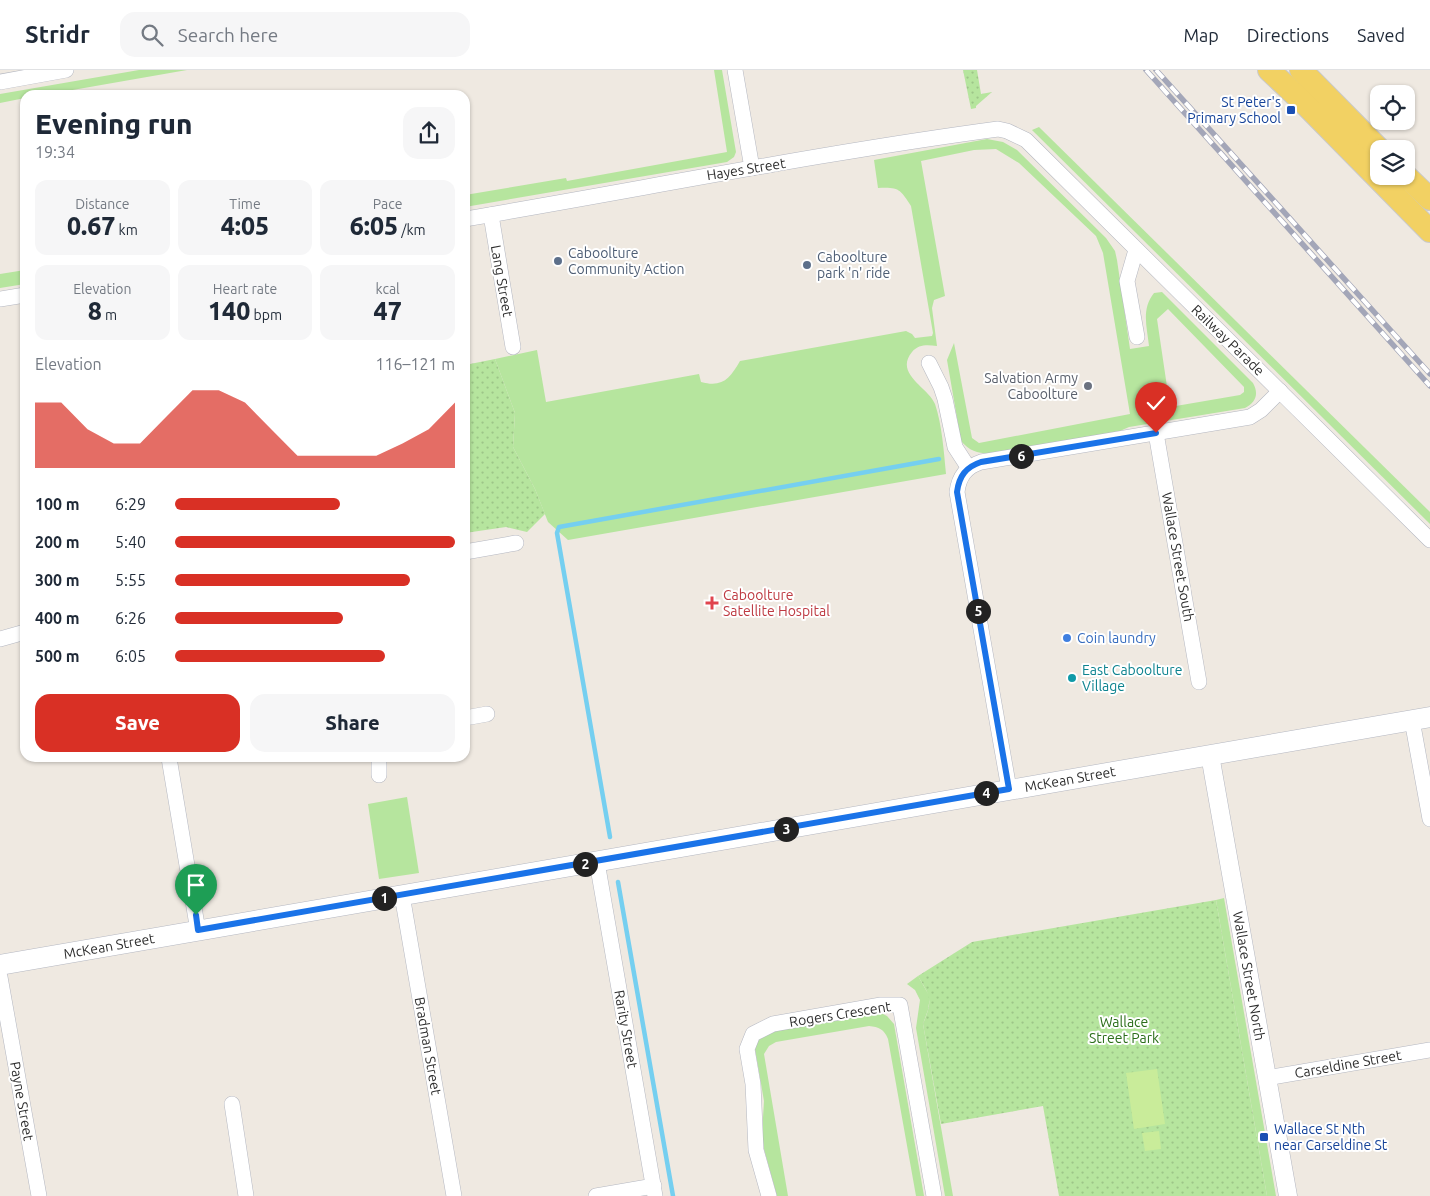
<!DOCTYPE html>
<html lang="en">
<head>
<meta charset="utf-8">
<style>
  :root { --surface:#fff; --page:#f6f6f7; --text:#1f2937; --muted:#747a83; --line:#e0e1e3; --accent:#d93025 }
  body { margin:0; font-family:Ubuntu,sans-serif; background:var(--page); color:var(--text); height:100vh; display:flex; flex-direction:column; font-size:19px; white-space:nowrap }
  * { box-sizing:border-box; margin:0 }
  p { font-size:16px; color:var(--muted) }
  .icon { flex:none; width:28px; height:28px; fill:none; stroke:currentColor; stroke-width:2; stroke-linecap:round; stroke-linejoin:round }
  .map { position:relative; flex:1; overflow:hidden }
  .panel { position:absolute; left:20px; top:20px; width:450px; height:672px; display:flex; flex-direction:column; background:var(--surface); border-radius:15px; box-shadow:0 1px 4px #0004 }
  .panel>* { flex:none }
  .tools { position:absolute; left:1370px; top:15px; display:grid; gap:10px }
  .tools a { display:grid; place-items:center; width:45px; height:45px; border-radius:10px; background:var(--surface); box-shadow:0 1px 4px #0004; font-size:25px }
  .pin { position:absolute; display:grid; place-items:center; width:42px; height:42px; color:#fff; margin:-51px -21px; border-radius:50% 50% 50% 0; rotate:-45deg; box-shadow:0 0 5px #0007 }
  .pin .icon { rotate:45deg }
  .km { position:absolute; width:25px; height:25px; margin:-12px; border-radius:50%; background:#222; color:#fff; font-size:14px; line-height:25px; text-align:center }
  .round { display:grid; place-items:center; flex:none; width:52px; height:52px; border-radius:15px; background:var(--page) }
  .headline { display:flex; align-items:center; justify-content:space-between; height:85px; padding:0 15px }
  h1 { font-size:28px; font-weight:800; line-height:38px }
  .figures { display:grid; grid-template-columns:repeat(3,1fr); gap:8px; height:85px; padding:5px 15px }
  .figures div { display:grid; align-content:center; border-radius:12px; background:var(--page); text-align:center }
  .figures b { font-size:25px; font-weight:800 }
  .figures small { font-size:14px; font-weight:400 }
  .figures p { font-size:14px }
  .chart { height:140px; padding:10px 15px }
  .chart p { display:flex; justify-content:space-between }
  .chart svg { width:100%; height:90px; margin-top:5px; fill:var(--accent); opacity:.7 }
  .cta { display:flex; gap:10px; margin-top:auto; padding:10px 15px }
  .cta a { flex:1; height:58px; border-radius:15px; background:var(--accent); color:#fff; font-size:20px; font-weight:800; line-height:58px; text-align:center }
  .cta a+a { background:var(--page); color:var(--text) }
  ul { padding:0 15px; list-style:none; font-size:16px }
  li { display:grid; grid-template-columns:80px 60px 1fr; align-items:center; height:38px }
  li i { height:12px; border-radius:6px; background:var(--accent) }
  header { display:flex; align-items:center; gap:30px; box-sizing:border-box; height:70px; padding:0 25px; background:var(--surface); border-bottom:1px solid var(--line) }
  header strong { font-size:24px }
  nav { display:flex; gap:28px; margin-inline-start:auto; font-size:18px }
  .search { width:350px; height:45px; background:var(--page); display:flex; align-items:center; gap:12px; box-sizing:border-box; padding:0 18px; border-radius:15px; color:var(--muted); font-size:19px }
  .map>svg:first-child { display:block }
</style>
</head>
<body>
<header>
<strong>Stridr</strong>
<div class="search"><svg class="icon" aria-label="search" viewBox="0 0 24 24"><circle cx="10" cy="10" r="6"/><path d="M15 15l6 6"/></svg>Search here</div>
<nav><a>Map</a><a>Directions</a><a>Saved</a></nav>
</header>
<div class="map">
<svg width="1430" height="1126" viewBox="0 0 1430 1126">
  <defs>
    <pattern id="park-dots" width="8" height="8" patternUnits="userSpaceOnUse" patternTransform="scale(1.25)"><rect width="8" height="8" fill="#b6e59e"/><path d="M2 2h.1M6 6h.1" fill="none" stroke="#9dc588" stroke-width="1.8" stroke-linecap="round"/></pattern>
  </defs>
  <rect width="100%" height="100%" fill="#efe9e1"/>
  <g fill="#b6e59e" fill-rule="evenodd">
    <polygon points="139,0 187,0 44,25 25,25 25,28 0,33 0,24"/>
    <polygon points="714,0 722,0 736,82 734,87 727,92 465,137 465,125 566,108 567,111 727,82"/>
    <polygon points="1039,57 1430,442 1430,454 1032,60"/>
    <path d="M987,69L1003,72L1017,80L1106,168L1115,181L1117,190L1130,279L1149,276C1147,257 1141,239 1154,223L1162,222L1253,313C1259,324 1256,332 1245,338L1129,357L1120,361L996,383C981,384 971,383 961,371L947,290L954,273L972,368L979,373L1130,344L1103,183L1096,166L1019,93L996,79L974,80L921,91L945,226L934,230L932,238L937,276C927,275 919,274 912,282C894,304 928,317 935,334C942,354 944,383 946,404L568,470L548,452L535,419L513,377L515,343L495,289L537,280L546,332L699,304L701,312C723,318 730,308 740,291L906,261L912,264L915,268L932,266L933,263L911,136C900,119 899,117 878,118L874,90ZM1168,239L1244,317V322L1240,325L1170,337L1157,249Z"/>
    <polygon points="25,200 25,214 0,218 0,204"/>
    <polygon points="407,727 419,803 379,809 368,734"/>
    <polygon points="1224,828 1276,1126 1267,1126 1216,830"/>
    <polygon points="918,906 930,927 928,940 923,954 953,1126 945,1126 916,958 920,930 915,920 907,914"/>
    <path d="M881,943L887,946L894,954L924,1126H916L888,969C884,959 879,957 869,956L776,972L769,976L764,984L788,1126H777L764,1079L762,1064L764,1031L755,979L758,968L768,961Z"/>
  </g>
  <g fill="url(#park-dots)">
    <polygon points="963,0 977,0 981,24 992,22 976,36 976,38 971,39"/>
    <polygon points="495,289 515,343 513,377 535,419 545,444 527,462 506,457 465,463 465,295"/>
    <path d="M1216,830L1267,1126H1059L1043,1036L941,1054L923,954C933,929 931,928 918,906L972,872Z"/>
  </g>
  <g fill="#c9ec9a">
    <polygon points="1157,999 1165,1054 1134,1059 1126,1003"/>
    <polygon points="1159,1061 1161,1079 1145,1081 1142,1063"/>
  </g>
  <g fill="none" stroke-linecap="round" stroke-linejoin="round">
    <g stroke="#75cff0" stroke-width="4.5">
      <polyline points="610,767 557,463 559,457 939,389"/>
      <polyline points="618,812 673,1126"/>
    </g>
    <g stroke="#b4b7c1" stroke-width="16">
      <g id="minor">
        <polyline points="735,0 752,98"/>
        <polyline points="0,12 66,0"/>
        <polyline points="491,145 513,277"/>
        <path d="M465,149C643,119 819,83 998,59L1007,61L1026,70L1430,470"/>
        <polyline points="1136,180 1127,211 1137,267"/>
        <polyline points="0,229 25,225"/>
        <polyline points="929,293 941,317 945,329 955,377 968,397"/>
        <polyline points="1156,363 1199,612"/>
        <polyline points="465,482 516,473"/>
        <polyline points="0,569 25,562"/>
        <polyline points="465,648 487,644"/>
        <polyline points="1412,650 1430,749"/>
        <polyline points="169,688 198,861"/>
        <polyline points="379,688 379,705"/>
        <path d="M1009,719L957,422C959,406 966,397 981,392L1250,347L1261,340L1280,321"/>
        <polyline points="597,792 655,1126"/>
        <polyline points="402,825 454,1126"/>
        <polyline points="0,907 39,1126"/>
        <polyline points="1267,1008 1430,980"/>
        <polyline points="232,1034 246,1126"/>
        <polyline points="596,1126 654,1116"/>
        <polyline points="769,1126 756,1080 753,1014 747,979 753,964 773,954 881,935 900,935 934,1126"/>
      </g>
    </g>
    <g stroke="#b4b7c1" stroke-width="19">
      <polyline id="tertiary" points="1210,685 1288,1126"/>
    </g>
    <g stroke="#b4b7c1" stroke-width="21">
      <polyline id="secondary" points="0,895 1430,647"/>
    </g>
    <g stroke="#c9c9c9" stroke-width="24">
      <g id="primary">
        <polyline points="1269,0 1305,34 1430,161"/>
        <polyline points="1301,0 1379,79"/>
        <polyline points="1406,106 1430,129"/>
      </g>
    </g>
    <use href="#minor" stroke="#fff" stroke-width="15"/>
    <use href="#tertiary" stroke="#fff" stroke-width="18"/>
    <use href="#secondary" stroke="#fff" stroke-width="20"/>
    <use href="#primary" stroke="#f2d163" stroke-width="22"/>
    <g stroke="#a3a6b8" stroke-width="5.5">
      <g id="rail">
        <polyline points="1146,0 1430,316"/>
        <polyline points="1156,0 1430,304"/>
      </g>
    </g>
    <use href="#rail" stroke="#fff" stroke-width="4" stroke-dasharray="11" stroke-linecap="butt"/>
  </g>
  <g fill="none" stroke-linecap="round" stroke-linejoin="round">
    <g stroke="#fff" stroke-width="10">
      <path id="route" d="M196,845L198,860L1009,719L957,422C959,406 966,397 981,392L1156,363"/>
    </g>
    <use href="#route" stroke="#1a73e8" stroke-width="6"/>
  </g>
  <g fill="#1a4fb4" stroke="#fff" stroke-width="2">
    <rect x="1286" y="35" width="10" height="10" rx="2.5"/>
    <rect x="1259" y="1062" width="10" height="10" rx="2.5"/>
  </g>
  <g fill="#5c6f8a" stroke="#fff" stroke-width="2">
    <circle cx="558" cy="191" r="5"/>
    <circle cx="807" cy="195" r="5"/>
  </g>
  <circle fill="#6b7280" stroke="#fff" stroke-width="2" cx="1088" cy="316" r="5"/>
  <path fill="#e0444e" stroke="#fff" stroke-width="2" d="M709.5 525.5h5v5h5v5h-5v5h-5v-5h-5v-5h5z"/>
  <circle fill="#3f7fe0" stroke="#fff" stroke-width="2" cx="1067" cy="568" r="5"/>
  <circle fill="#0f9aa8" stroke="#fff" stroke-width="2" cx="1072" cy="608" r="5"/>
  <g text-anchor="middle" stroke-width="4" stroke-linejoin="round" paint-order="stroke">
    <g font-size="14" fill="#164399" stroke="#fff" text-anchor="end">
      <text x="1281" y="37">St Peter's<tspan x="1281" dy="16">Primary School</tspan></text>
      <text x="1274" y="1064" text-anchor="start">Wallace St Nth<tspan x="1274" dy="16">near Carseldine St</tspan></text>
    </g>
    <g font-size="14" fill="#2e2e2e" stroke="#fff">
      <text transform="translate(746 99) rotate(-9)" y="5">Hayes Street</text>
      <text transform="translate(502 211) rotate(80)" y="5">Lang Street</text>
      <text transform="translate(1228 270) rotate(44)" y="5">Railway Parade</text>
      <text transform="translate(1178 487) rotate(80)" y="5">Wallace Street South</text>
      <text transform="translate(1070 709) rotate(-10)" y="5">McKean Street</text>
      <text transform="translate(109 876) rotate(-10)" y="5">McKean Street</text>
      <text transform="translate(1249 906) rotate(80)" y="5">Wallace Street North</text>
      <text transform="translate(840 944) rotate(-9)" y="5">Rogers Crescent</text>
      <text transform="translate(626 959) rotate(80)" y="5">Rarity Street</text>
      <text transform="translate(428 976) rotate(80)" y="5">Bradman Street</text>
      <text transform="translate(1348 994) rotate(-10)" y="5">Carseldine Street</text>
      <text transform="translate(22 1031) rotate(80)" y="5">Payne Street</text>
    </g>
    <g font-size="14" fill="#4e5e75" stroke="#fff" text-anchor="start">
      <text x="568" y="188">Caboolture<tspan x="568" dy="16">Community Action</tspan></text>
      <text x="817" y="192">Caboolture<tspan x="817" dy="16">park 'n' ride</tspan></text>
    </g>
    <g font-size="14" fill="#5b616d" stroke="#fff" text-anchor="end">
      <text x="1078" y="313">Salvation Army<tspan x="1078" dy="16">Caboolture</tspan></text>
    </g>
    <g font-size="14" fill="#be3a42" stroke="#fff" text-anchor="start">
      <text x="723" y="530">Caboolture<tspan x="723" dy="16">Satellite Hospital</tspan></text>
    </g>
    <g font-size="14" fill="#366cbe" stroke="#fff" text-anchor="start">
      <text x="1077" y="573">Coin laundry</text>
    </g>
    <g font-size="14" fill="#0d838f" stroke="#fff" text-anchor="start">
      <text x="1082" y="605">East Caboolture<tspan x="1082" dy="16">Village</tspan></text>
    </g>
    <g font-size="14" fill="#2c6e1b" stroke="#fff">
      <text x="1124" y="957">Wallace<tspan x="1124" dy="16">Street Park</tspan></text>
    </g>
  </g>
</svg>
<div class="tools">
<a><svg class="icon" aria-label="locate" viewBox="0 0 24 24"><circle cx="12" cy="12" r="6"/><path d="M12 2v4M12 18v4M2 12h4M18 12h4"/></svg></a>
<a><svg class="icon" aria-label="layers" viewBox="0 0 24 24"><path d="M12 4l9 5-9 5-9-5zM3 14l9 5 9-5"/></svg></a>
</div>
<div class="pin" style="left:196px;top:845px;background:#1e9e55"><svg class="icon" aria-label="arrive" viewBox="0 0 24 24"><path d="M6 21V4h12l-3 4 3 4H6"/></svg></div>
<div class="pin" style="left:1156px;top:363px;background:#d93025"><svg class="icon" aria-label="check" viewBox="0 0 24 24"><path d="M5 12l5 5 9-10"/></svg></div>
<b class="km" style="left:384px;top:828px">1</b>
<b class="km" style="left:585px;top:794px">2</b>
<b class="km" style="left:786px;top:759px">3</b>
<b class="km" style="left:986px;top:723px">4</b>
<b class="km" style="left:978px;top:541px">5</b>
<b class="km" style="left:1021px;top:386px">6</b>
<section class="panel">
<div class="headline"><div><h1>Evening run</h1><p>19:34</p></div><a class="round"><svg class="icon" aria-label="share" viewBox="0 0 24 24"><path d="M12 15V3M7 8l5-5 5 5M5 13v7h14v-7"/></svg></a></div>
<div class="figures">
<div><p>Distance</p><b>0.67<small> km</small></b></div>
<div><p>Time</p><b>4:05</b></div>
<div><p>Pace</p><b>6:05<small> /km</small></b></div>
</div>
<div class="figures">
<div><p>Elevation</p><b>8<small> m</small></b></div>
<div><p>Heart rate</p><b>140<small> bpm</small></b></div>
<div><p>kcal</p><b>47</b></div>
</div>
<div class="chart"><p><span>Elevation</span>116–121 m</p>
<svg viewBox="0 0 160 44" preserveAspectRatio="none"><path d="M0 44V12L10 12L20 25L30 32L40 32L50 19L60 6L70 6L80 12L90 25L100 38L110 38L120 38L130 38L140 32L150 25L160 12V44z"/></svg>
</div>
<ul>
<li><b>100 m</b>6:29<i style="width:59%"></i></li>
<li><b>200 m</b>5:40<i style="width:100%"></i></li>
<li><b>300 m</b>5:55<i style="width:84%"></i></li>
<li><b>400 m</b>6:26<i style="width:60%"></i></li>
<li><b>500 m</b>6:05<i style="width:75%"></i></li>
</ul>
<div class="cta"><a>Save</a><a>Share</a></div>
</section>
</div>
</body>
</html>
